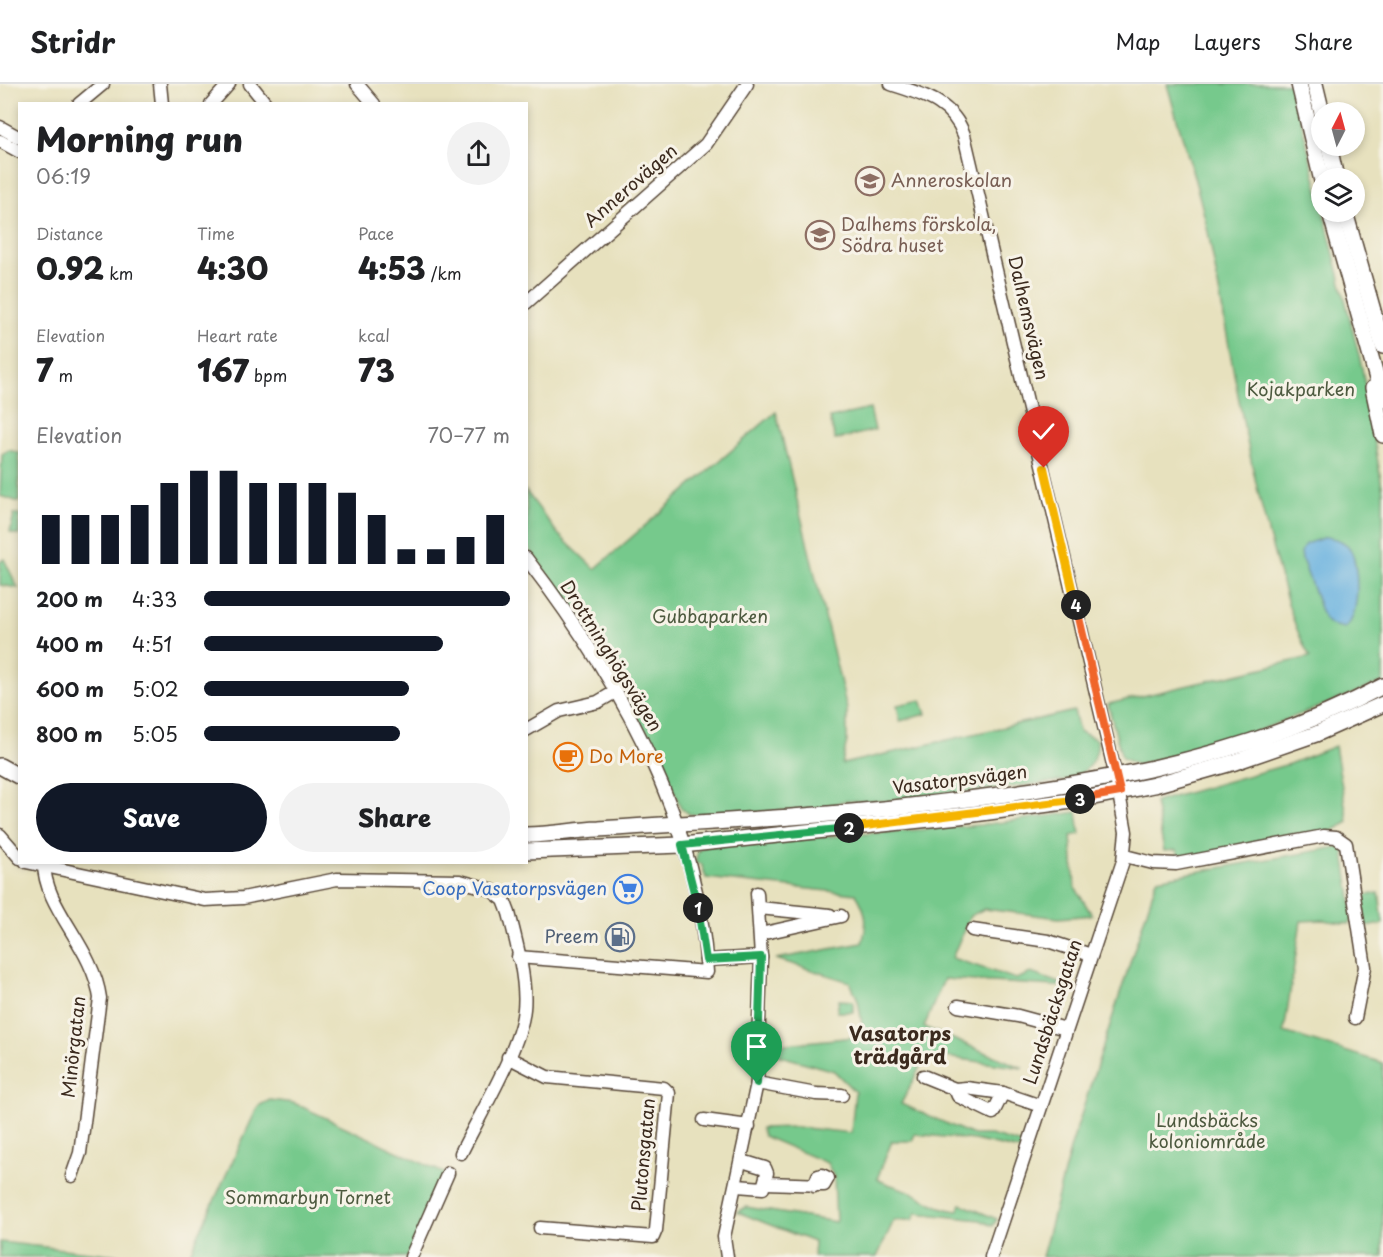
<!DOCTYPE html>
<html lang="en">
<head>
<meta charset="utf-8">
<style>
  :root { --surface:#fff; --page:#f2f2f2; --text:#202124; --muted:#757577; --line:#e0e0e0; --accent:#111827 }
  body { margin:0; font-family:"Playpen Sans",sans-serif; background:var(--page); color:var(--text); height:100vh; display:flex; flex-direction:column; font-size:22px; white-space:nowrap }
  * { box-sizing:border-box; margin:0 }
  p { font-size:20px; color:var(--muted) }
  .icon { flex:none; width:33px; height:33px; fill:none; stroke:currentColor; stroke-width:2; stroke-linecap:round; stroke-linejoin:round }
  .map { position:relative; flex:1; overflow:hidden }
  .drawer { position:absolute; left:18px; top:18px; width:510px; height:762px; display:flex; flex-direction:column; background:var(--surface); border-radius:0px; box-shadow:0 3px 9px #0003 }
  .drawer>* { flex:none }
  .needle { width:39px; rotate:6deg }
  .controls { position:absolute; left:1311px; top:18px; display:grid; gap:12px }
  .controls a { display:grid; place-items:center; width:54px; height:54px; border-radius:50%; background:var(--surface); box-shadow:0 3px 9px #0003; font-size:30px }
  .pin { position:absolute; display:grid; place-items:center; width:51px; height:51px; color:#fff; margin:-62px -26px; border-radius:50% 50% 50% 0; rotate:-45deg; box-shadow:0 0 6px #0007 }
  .pin .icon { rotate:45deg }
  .km { position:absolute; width:30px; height:30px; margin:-15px; border-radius:50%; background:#222; color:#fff; font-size:16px; line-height:30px; text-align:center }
  .round { display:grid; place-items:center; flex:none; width:63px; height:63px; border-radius:32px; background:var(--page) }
  .overview { display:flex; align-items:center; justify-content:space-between; height:102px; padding:0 18px }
  h1 { font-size:33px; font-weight:800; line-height:45px }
  .metrics { display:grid; grid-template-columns:repeat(3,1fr); gap:9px; height:102px; padding:6px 18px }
  .metrics div { display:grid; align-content:center }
  .metrics b { font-size:30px; font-weight:800 }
  .metrics small { font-size:16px; font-weight:400 }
  .metrics p { font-size:16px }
  .chart { height:168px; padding:12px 18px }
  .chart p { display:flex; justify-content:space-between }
  .chart svg { width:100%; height:108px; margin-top:6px; stroke:var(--accent); stroke-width:6 }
  .button { display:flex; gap:12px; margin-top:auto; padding:12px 18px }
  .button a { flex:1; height:69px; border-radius:36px; background:var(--accent); color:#fff; font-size:24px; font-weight:800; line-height:69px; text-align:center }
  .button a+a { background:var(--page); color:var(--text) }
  ul { padding:0 18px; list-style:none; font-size:20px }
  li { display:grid; grid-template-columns:96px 72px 1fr; align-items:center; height:45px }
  li i { height:15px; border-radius:8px; background:var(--accent) }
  header { display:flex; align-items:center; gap:36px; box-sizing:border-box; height:84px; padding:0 30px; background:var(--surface); border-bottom:2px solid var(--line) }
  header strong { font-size:28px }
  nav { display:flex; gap:33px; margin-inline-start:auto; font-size:21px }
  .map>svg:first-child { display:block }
</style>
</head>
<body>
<header>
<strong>Stridr</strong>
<nav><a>Map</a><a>Layers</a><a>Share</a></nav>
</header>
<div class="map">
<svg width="1383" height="1173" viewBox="0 0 1383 1173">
  <rect width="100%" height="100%" fill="#f7f3e8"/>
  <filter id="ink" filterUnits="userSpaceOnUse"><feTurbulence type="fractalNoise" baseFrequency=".0167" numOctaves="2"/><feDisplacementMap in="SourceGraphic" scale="12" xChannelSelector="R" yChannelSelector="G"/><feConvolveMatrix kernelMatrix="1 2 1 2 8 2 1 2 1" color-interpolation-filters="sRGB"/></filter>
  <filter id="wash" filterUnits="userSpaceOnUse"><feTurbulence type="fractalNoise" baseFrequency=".008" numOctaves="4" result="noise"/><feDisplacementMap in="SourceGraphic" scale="24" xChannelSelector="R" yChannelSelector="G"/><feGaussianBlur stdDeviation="1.35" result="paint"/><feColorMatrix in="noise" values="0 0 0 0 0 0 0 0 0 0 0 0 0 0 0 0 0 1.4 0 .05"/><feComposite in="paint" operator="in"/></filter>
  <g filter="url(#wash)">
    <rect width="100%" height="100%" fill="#e7e1be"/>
    <g fill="#76c98c" stroke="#587a55" stroke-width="1.5">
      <path d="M1167,0H1292L1362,284L1383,408V598L1237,655L1137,681L1122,674L1108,620L1310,573C1292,541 1284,505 1274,470C1245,367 1230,262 1210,158C1200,105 1181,52 1167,0Z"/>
      <polygon points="870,325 875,346 835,356 830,334"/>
      <path d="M776,328L847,625V657L842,680L1074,627L1079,647L1097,656C1099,676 1086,687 1071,696L889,717H843L821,725L698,731L689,730L681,724L669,693L617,596L527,461L526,407L558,450L595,485Z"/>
      <polygon points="9,366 19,369 19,418 0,412 2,370"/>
      <polygon points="14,430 19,431 19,451 10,449"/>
      <polygon points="4,475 18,504 0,501 0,478"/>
      <polygon points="921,616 926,630 900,637 897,621"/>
      <polygon points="1335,662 1348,738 1331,748 1179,776 1177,766 1164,767 1155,718 1289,680"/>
      <path d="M1077,728L1080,750L1071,752L1075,803L1092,831L1059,834L984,825L970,832L952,874L1016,895L1031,889L1070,903L944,895L924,943L1023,984L939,972L924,975L901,1020L973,1051H990L1026,1061L1024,1067L974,1056L915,1050L912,1057H892L877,1095C889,1102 902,1103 913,1109C931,1118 936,1124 957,1127L961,1120L997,1135L993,1142L980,1136L916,1129L913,1136H894L877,1173H813L814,1158L737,1128L746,1123L836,1138L834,1093L827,1079L763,1052L761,1044L796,1043L851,1049L855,1008L834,987L777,971V961L864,952L858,916L850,898L776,875L862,859C868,839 867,828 856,810L706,794L701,779L695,780L698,766L705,762L981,741Z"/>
      <polygon points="1343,762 1354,835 1349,840 1323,836 1301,837 1284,948 1383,979 1383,1173 1042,1173 1071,1062 1157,795"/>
      <polygon points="1379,809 1383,840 1366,843 1362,812"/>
      <polygon points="839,916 853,917 853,928 837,928"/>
      <polygon points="270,1016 294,1019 446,1090 407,1173 188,1173 258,1022"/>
      <polygon points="0,1158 135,1173 0,1173"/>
    </g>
    <path fill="#67b1df" stroke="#516e7e" stroke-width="1.5" d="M1326,453C1333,454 1342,456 1348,462C1360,476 1361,533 1345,544L1331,541L1324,535L1302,475L1301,468L1305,460Z"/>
  </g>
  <g filter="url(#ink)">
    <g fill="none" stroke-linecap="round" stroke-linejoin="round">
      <g stroke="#554536" stroke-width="15">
        <g id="minor">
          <polyline points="160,0 162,20"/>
          <polyline points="250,0 266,20"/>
          <polyline points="357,0 374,20"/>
          <path d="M891,0C921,10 952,17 964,51L1116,693L1126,748L1123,777L991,1173"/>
          <polyline points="79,20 103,0"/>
          <polyline points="211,20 229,0"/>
          <polyline points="0,43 20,54"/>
          <polyline points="0,57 20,68"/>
          <polyline points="526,219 706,60 747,0"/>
          <polyline points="526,646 559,627 598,618 615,608"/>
          <polyline points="0,751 20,774"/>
          <polyline points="1125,772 1153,779 1176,780 1324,752 1336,753 1346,760 1365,883 1355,934"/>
          <path d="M26,778L205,816L243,814L337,795L460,797L490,805L504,816L509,829C516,856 527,897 524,925C521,963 479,1032 461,1069"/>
          <path d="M44,778C43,823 93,862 100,914L80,1069L72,1092"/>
          <polyline points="757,809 761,873"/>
          <polyline points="759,824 830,831"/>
          <polyline points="972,846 1048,857 1091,871"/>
          <polyline points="760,850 841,832"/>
          <path d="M518,873L707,888C699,736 617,592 526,474"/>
          <polyline points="706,876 761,873 757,999 724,1153 727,1173"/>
          <polyline points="958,922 1018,932 1066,945"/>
          <polyline points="508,973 547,993 664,1004 669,1009 656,1146 653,1153 540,1144"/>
          <polyline points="923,992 955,1005 966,1004 1003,1009 1041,1022"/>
          <polyline points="757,999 816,1010 842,1011"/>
          <polyline points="955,1005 958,1012 993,1029 1003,1009"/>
          <polyline points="704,1036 749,1042"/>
          <polyline points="766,1099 824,1101 828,1094 822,1091 818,1092 814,1102"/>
          <polyline points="737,1102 763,1104 767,1089 765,1084 742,1077"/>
          <polyline points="411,1173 448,1089"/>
        </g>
      </g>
      <g stroke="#554536" stroke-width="18">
        <g id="major">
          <polyline points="1299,0 1322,97"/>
          <polyline points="1315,0 1322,29"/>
          <polyline points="1329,62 1336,94"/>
          <polyline points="1330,128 1383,316"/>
          <polyline points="1345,128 1383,262"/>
          <polyline points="1373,304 1383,351"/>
          <polyline points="0,682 20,693"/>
          <path d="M526,751C551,751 574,746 599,745C703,738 807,734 911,722C1073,703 1237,680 1383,602"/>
          <polyline points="526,767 682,761 959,732 1079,716 1154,701 1235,678 1316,650 1383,620"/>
        </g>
      </g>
      <use href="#minor" stroke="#fff" stroke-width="12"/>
      <use href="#major" stroke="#fff" stroke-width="15"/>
    </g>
  </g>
  <g fill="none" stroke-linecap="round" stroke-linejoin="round" filter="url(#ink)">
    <g stroke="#fff" stroke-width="12">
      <polyline id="split-1" points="698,824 706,876 761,873 757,999"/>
    </g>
    <g stroke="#fff" stroke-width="12">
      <polyline id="split-2" points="698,824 682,761 849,744"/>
    </g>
    <g stroke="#fff" stroke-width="12">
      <polyline id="split-3" points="849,744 1080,715"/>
    </g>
    <g stroke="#fff" stroke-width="12">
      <polyline id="split-4" points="1076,521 1120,708 1080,715"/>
    </g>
    <g stroke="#fff" stroke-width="12">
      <polyline id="split-5" points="1044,384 1076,521"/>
    </g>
    <use href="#split-1" stroke="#22a559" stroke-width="8"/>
    <use href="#split-2" stroke="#22a559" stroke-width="8"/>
    <use href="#split-3" stroke="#f5b400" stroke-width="8"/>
    <use href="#split-4" stroke="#f0652b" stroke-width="8"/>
    <use href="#split-5" stroke="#f5b400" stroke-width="8"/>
  </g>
  <defs>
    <g id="school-ring" transform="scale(1.5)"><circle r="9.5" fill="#f7f3e8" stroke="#8d6e63" stroke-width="1.5"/><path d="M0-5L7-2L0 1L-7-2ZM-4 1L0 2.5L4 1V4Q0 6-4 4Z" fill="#8d6e63"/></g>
    <g id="cafe-ring" transform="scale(1.5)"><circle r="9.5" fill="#f7f3e8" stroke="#e8710a" stroke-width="1.5"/><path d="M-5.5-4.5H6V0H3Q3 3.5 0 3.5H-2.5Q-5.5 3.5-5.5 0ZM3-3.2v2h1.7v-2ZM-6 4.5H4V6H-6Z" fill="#e8710a"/></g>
    <g id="supermarket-ring" transform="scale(1.5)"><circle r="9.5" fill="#f7f3e8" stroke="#3f7fe0" stroke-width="1.5"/><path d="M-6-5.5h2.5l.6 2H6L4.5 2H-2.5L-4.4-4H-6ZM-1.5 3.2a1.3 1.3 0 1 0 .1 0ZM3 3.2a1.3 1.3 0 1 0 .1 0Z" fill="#3f7fe0"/></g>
    <g id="fuel-ring" transform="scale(1.5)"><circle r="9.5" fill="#f7f3e8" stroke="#5c6f8a" stroke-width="1.5"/><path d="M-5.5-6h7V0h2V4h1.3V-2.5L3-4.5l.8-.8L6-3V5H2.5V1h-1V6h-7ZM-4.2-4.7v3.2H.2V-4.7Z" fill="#5c6f8a"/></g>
  </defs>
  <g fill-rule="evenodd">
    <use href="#school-ring" x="870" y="97"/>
    <use href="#school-ring" x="820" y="151"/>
    <use href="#cafe-ring" x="568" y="673"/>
    <use href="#supermarket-ring" x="628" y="805"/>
    <use href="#fuel-ring" x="620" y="853"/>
  </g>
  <g text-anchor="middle" stroke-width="6" stroke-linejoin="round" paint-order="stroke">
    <g font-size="18" fill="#785e54" stroke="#f7f3e8" text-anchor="start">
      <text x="891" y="103">Anneroskolan</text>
      <text x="841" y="147">Dalhems förskola,<tspan x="841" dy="21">Södra huset</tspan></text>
    </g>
    <g font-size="18" fill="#3b2a1e" stroke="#f7f3e8">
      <text transform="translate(631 102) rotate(-41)" y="6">Annerovägen</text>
      <text transform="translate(1028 234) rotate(77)" y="6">Dalhemsvägen</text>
      <text transform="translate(611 572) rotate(58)" y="6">Drottninghögsvägen</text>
      <text transform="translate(960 696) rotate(-7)" y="6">Vasatorpsvägen</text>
      <text transform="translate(1053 928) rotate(-72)" y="6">Lundsbäcksgatan</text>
      <text transform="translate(74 963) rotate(-84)" y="6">Minörgatan</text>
      <text transform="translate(644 1071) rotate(-85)" y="6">Plutonsgatan</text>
    </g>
    <g font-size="18" fill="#4d5a3f" stroke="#f7f3e8">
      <text x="1301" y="312">Kojakparken</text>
      <text x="710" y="539">Gubbaparken</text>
      <text x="1207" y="1043">Lundsbäcks<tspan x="1207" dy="21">koloniområde</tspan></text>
      <text x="308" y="1120">Sommarbyn Tornet</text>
    </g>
    <g font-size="18" fill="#c56008" stroke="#f7f3e8" text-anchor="start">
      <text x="589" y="679">Do More</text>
    </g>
    <g font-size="18" fill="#366cbe" stroke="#f7f3e8" text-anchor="end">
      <text x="607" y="811">Coop Vasatorpsvägen</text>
    </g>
    <g font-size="18" fill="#4e5e75" stroke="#f7f3e8" text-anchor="end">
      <text x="599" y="859">Preem</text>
    </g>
    <g font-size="20" font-weight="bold" fill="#3b2a1e" stroke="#f7f3e8">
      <text x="900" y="957">Vasatorps<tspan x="900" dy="23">trädgård</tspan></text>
    </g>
  </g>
</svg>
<div class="controls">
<a><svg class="needle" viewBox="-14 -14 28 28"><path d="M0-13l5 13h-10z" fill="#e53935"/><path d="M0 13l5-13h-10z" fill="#757577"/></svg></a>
<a><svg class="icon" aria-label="layers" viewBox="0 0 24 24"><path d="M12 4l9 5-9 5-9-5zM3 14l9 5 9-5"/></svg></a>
</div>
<div class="pin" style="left:757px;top:999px;background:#1e9e55"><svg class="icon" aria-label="arrive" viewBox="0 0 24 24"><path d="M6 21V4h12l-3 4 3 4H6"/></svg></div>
<div class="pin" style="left:1044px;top:384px;background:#d93025"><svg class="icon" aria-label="check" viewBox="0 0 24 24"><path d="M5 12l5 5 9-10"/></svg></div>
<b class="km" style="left:698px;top:824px">1</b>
<b class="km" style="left:849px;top:744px">2</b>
<b class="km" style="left:1080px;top:715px">3</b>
<b class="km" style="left:1076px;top:521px">4</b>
<section class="drawer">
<div class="overview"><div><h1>Morning run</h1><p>06:19</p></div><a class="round"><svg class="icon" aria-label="share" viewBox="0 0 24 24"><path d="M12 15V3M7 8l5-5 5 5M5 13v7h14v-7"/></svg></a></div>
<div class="metrics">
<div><p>Distance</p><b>0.92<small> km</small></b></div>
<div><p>Time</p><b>4:30</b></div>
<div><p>Pace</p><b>4:53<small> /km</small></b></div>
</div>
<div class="metrics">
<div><p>Elevation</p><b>7<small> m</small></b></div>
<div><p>Heart rate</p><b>167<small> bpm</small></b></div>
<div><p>kcal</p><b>73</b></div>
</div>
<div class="chart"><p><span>Elevation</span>70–77 m</p>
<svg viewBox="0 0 160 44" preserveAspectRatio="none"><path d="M5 44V24M15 44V24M25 44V24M35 44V20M45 44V11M55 44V6M65 44V6M75 44V11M85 44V11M95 44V11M105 44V15M115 44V24M125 44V38M135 44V38M145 44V33M155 44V24"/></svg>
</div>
<ul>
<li><b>200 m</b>4:33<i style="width:100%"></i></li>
<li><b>400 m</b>4:51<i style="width:78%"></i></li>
<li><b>600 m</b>5:02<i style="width:67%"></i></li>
<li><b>800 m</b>5:05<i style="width:64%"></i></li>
</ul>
<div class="button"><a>Save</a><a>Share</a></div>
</section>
</div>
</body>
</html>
